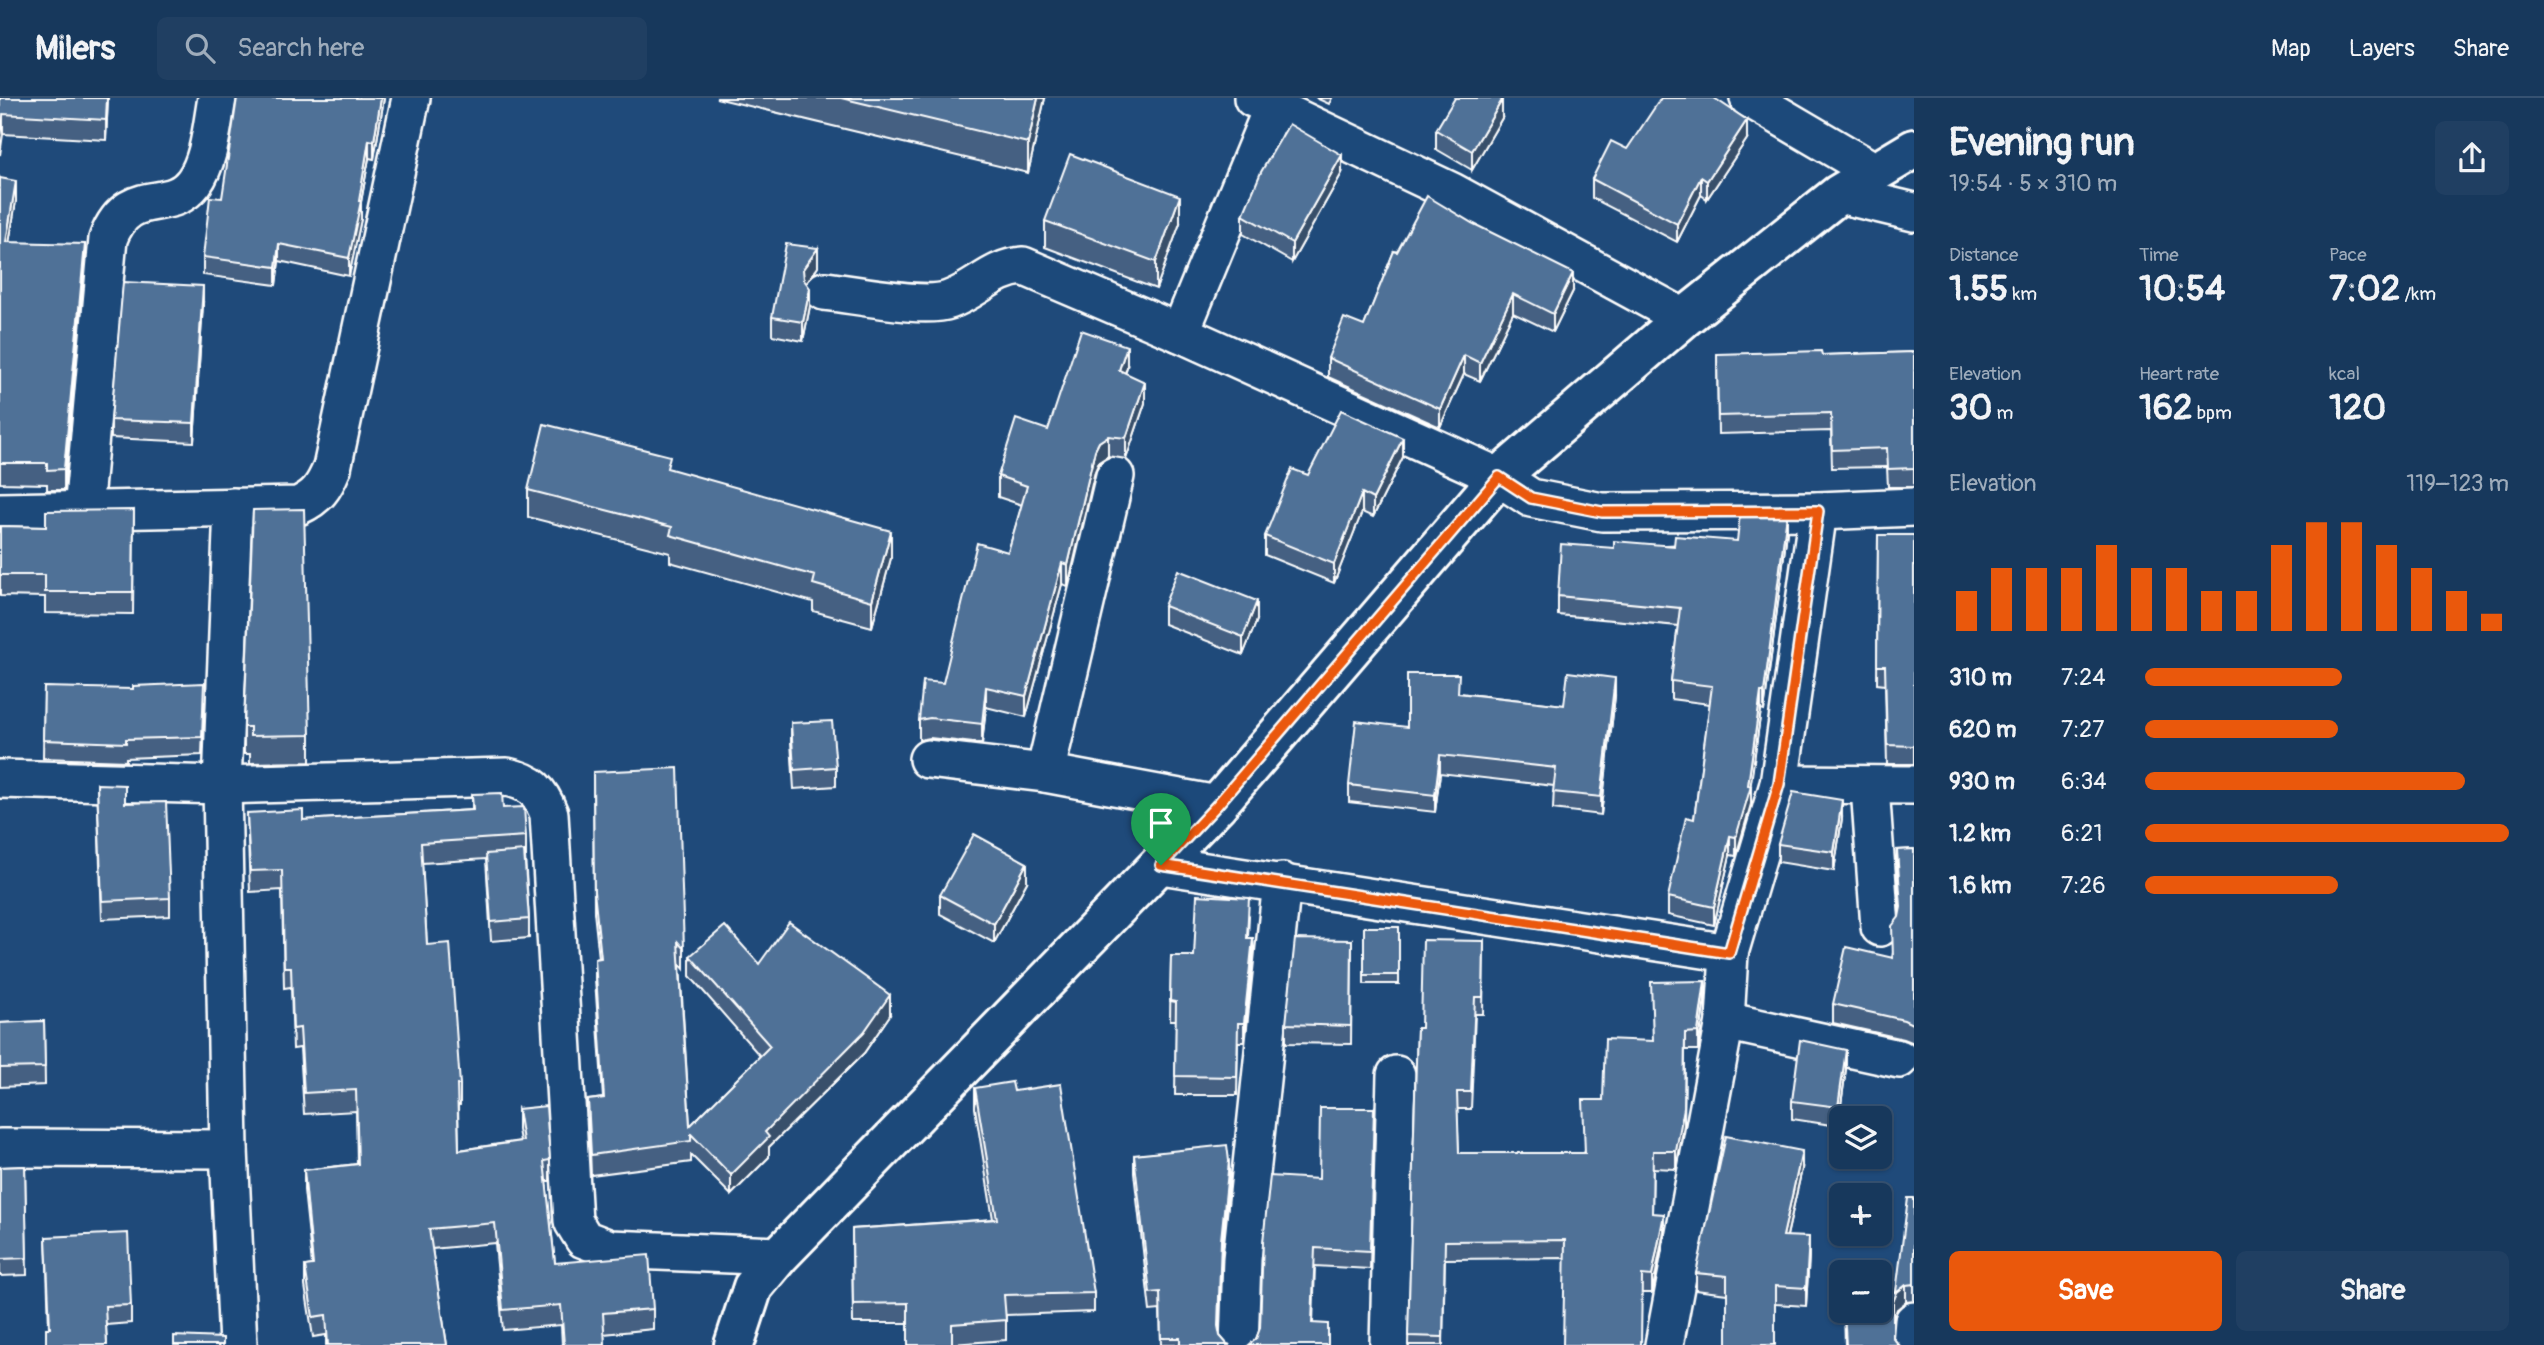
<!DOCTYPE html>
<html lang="en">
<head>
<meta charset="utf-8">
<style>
  :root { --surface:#17385c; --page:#203f62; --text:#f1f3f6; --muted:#9eacbb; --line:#365272; --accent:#ea580c }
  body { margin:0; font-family:Pangolin,sans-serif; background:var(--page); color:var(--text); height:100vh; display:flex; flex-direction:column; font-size:26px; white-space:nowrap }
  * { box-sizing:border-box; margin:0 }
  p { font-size:23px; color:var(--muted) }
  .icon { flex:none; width:38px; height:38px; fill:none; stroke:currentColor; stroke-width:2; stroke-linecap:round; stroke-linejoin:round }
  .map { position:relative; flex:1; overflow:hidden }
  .sheet { display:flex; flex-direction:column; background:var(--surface); width:630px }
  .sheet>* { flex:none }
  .fabs { position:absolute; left:1829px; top:1008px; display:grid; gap:14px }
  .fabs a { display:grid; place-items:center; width:63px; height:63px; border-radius:10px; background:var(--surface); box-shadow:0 2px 5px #0004,0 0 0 2px var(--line); font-size:35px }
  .pin { position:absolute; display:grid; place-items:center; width:60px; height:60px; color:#fff; margin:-72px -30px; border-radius:50% 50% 50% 0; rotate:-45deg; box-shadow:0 0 7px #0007 }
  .pin .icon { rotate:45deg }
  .round { display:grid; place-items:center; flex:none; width:74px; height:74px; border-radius:10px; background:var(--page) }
  .headline { display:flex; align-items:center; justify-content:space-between; height:119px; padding:0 35px }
  h1 { font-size:38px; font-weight:700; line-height:52px }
  .metrics { display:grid; grid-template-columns:repeat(3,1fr); gap:10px; height:119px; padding:7px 35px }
  .metrics div { display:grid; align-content:center }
  .metrics b { font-size:35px; font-weight:700 }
  .metrics small { font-size:19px; font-weight:400 }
  .metrics p { font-size:19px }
  .chart { height:196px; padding:14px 35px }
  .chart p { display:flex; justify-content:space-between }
  .chart svg { width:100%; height:126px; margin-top:7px; stroke:var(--accent); stroke-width:6 }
  .button { display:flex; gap:14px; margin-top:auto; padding:14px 35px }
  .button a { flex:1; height:80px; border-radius:10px; background:var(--accent); color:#fff; font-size:28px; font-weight:700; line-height:80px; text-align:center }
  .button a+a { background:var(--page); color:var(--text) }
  ul { padding:0 35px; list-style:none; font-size:23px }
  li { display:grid; grid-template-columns:112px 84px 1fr; align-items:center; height:52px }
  li i { height:18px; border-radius:9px; background:var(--accent) }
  header { display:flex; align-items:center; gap:42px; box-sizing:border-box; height:98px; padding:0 35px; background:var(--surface); border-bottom:2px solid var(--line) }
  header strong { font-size:33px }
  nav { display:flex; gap:38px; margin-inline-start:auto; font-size:24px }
  .search { width:490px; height:63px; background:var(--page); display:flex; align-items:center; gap:18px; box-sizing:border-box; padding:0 24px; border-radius:10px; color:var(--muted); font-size:26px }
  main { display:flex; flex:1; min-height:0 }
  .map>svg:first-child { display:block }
</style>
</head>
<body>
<header>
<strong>Milers</strong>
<div class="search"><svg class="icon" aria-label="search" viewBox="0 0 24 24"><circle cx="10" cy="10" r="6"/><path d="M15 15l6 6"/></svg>Search here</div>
<nav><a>Map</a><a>Layers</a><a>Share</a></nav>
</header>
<main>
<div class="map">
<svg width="1914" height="1247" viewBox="0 0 1914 1247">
  <rect width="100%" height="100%" fill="#1f4a7a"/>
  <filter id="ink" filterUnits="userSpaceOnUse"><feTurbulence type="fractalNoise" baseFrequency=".0143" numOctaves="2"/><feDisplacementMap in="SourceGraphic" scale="14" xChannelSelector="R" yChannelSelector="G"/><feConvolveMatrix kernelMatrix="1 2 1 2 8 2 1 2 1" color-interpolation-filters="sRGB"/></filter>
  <g filter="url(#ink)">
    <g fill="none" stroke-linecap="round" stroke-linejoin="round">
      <g stroke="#fff" stroke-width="42">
        <g id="minor">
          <polyline points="1749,0 1875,74"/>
          <polyline points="1273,9 1452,94 1684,220"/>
          <polyline points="1839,96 1914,114"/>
          <path d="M824,193C854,196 924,211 949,202C977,192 993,170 1023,168L1180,235L1499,379L1531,400L1602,414L1818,413L1779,686L1729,855L1725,923L1664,1247"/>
          <polyline points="1180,235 1273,9 1253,0"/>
          <polyline points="1115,378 1045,675 1217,707"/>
          <polyline points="233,409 222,687 229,1051 238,1247"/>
          <path d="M83,413L108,141C129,85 169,118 194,84C210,62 212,27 217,0"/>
          <polyline points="1818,413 1914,409"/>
          <path d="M0,414L298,408C318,399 324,389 332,370L411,0"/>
          <polyline points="928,661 1045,675"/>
          <path d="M0,681L222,687L507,679C532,684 540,693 549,716L573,1123L584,1141L610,1151L779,1158"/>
          <polyline points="1779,686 1914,687"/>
          <polyline points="1870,689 1880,829"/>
          <polyline points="1161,767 1729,855"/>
          <polyline points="1725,923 1899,961"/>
          <polyline points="0,1050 229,1051"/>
          <polyline points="1239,1247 1242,1161 1282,784"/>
          <polyline points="1389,1247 1396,977"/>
          <polyline points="1912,1247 1914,1223"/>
        </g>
      </g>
      <g stroke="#fff" stroke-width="44">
        <polyline id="secondary" points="734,1247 753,1189 779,1158 1217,707 1499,379 1684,220 1839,96 1914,51"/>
      </g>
      <use href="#minor" stroke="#1f4a7a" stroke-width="37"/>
      <use href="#secondary" stroke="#1f4a7a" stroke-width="38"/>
    </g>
    <g fill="#456182" stroke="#fff" stroke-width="2">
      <polygon points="0,0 108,0 106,42 3,36"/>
      <polygon points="384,0 374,61 369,60 361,104 361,121 349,178 279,163 276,187 203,177 203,159 222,100"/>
      <polygon points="716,0 1045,0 1028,75"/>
      <polygon points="1316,0 1332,0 1329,6"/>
      <polygon points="1502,20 1472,72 1436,51 1436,32"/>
      <polygon points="1747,41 1707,101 1701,97 1677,144 1592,100 1592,81 1627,51"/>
      <polygon points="1342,75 1292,164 1243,136 1243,117"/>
      <polygon points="0,80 16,103 9,144 85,166 64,392 47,392 47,386 0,385"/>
      <polygon points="1045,123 1180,125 1156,191 1045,149"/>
      <polygon points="1394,153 1573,193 1553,234 1513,215 1480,283 1464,276 1440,329 1328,279 1328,260 1364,228"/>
      <polygon points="818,169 807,185 810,208 803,243 772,237 772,219"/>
      <polygon points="203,206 194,344 111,340 111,322"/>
      <polygon points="1914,254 1914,389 1888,389 1887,369 1832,370 1831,333 1718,336 1717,256 1822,257"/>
      <polygon points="1127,269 1125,275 1145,305 1126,361 1108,358 1099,364 1095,373 1068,488 1062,486 1026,619 986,609 982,646 930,640 919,642 919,622 943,585 1008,454 1022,407 998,399 998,378 1048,332"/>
      <polygon points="1403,359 1373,419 1362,414 1334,485 1265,457 1265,438 1308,377"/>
      <polygon points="670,371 891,460 872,529 813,513 813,504 670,464 670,455 528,419 528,392"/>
      <polygon points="134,412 133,516 45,515 45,499 0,498 0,428 46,429"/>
      <polygon points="253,412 310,637 310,664 250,665 250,656 244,656 244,629"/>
      <polygon points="1787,434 1764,613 1761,612 1750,688 1751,706 1736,758 1730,757 1714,827 1668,817 1668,799 1694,721 1710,606 1671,601 1671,583 1678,528 1558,517 1558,498 1614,450 1737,443"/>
      <polygon points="1878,437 1914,437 1914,666 1887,666 1885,587 1877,586"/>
      <polygon points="1164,508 1257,522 1243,557 1164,526"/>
      <polygon points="44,589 204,604 202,657 126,660 126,663 43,660"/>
      <polygon points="1459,595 1564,607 1615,598 1601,717 1553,711 1554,688 1440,675 1435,714 1349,704 1349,687 1407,629"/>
      <polygon points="791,625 836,669 836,688 794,691 791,644"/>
      <polygon points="593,674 684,851 684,871 680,866 690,1028 760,958 690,878 690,858 759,866 890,917 864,955 769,1049 769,1059 731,1097 691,1057 691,1064 591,1077 588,1002 603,1000 595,881 595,861 599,860 594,814"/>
      <polygon points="97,686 125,705 170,800 170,818 102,821"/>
      <polygon points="472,696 503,710 526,738 526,758 525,758 529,821 529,840 491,843 486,761 422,765 427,847 460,987 460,1007 458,1007 459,1052 520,1043 518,1032 518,1011 550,1062 550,1083 546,1083 555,1165 653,1211 653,1231 604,1236 605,1247 562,1247 561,1227 503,1232 495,1145 432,1151 447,1247 326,1247 326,1237 313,1239 305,1188 305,1168 312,1167 304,1092 304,1072 357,1066 356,1013 304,1016 300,950 293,951 291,889 284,890 282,792 250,794 247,715 303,722 472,712"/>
      <polygon points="1842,720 1834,773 1778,764 1778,746"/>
      <polygon points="1914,751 1914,945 1904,941 1833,925 1833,906 1892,860 1900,814 1897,770 1897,752"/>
      <polygon points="1027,784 994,845 940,816 940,797"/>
      <polygon points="1249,818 1248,840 1253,859 1244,944 1238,944 1237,997 1175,997 1176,922 1170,922 1171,858 1194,858"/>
      <rect x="1364" y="829" width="35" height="57"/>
      <polygon points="1352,842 1351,946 1286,945 1286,926"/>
      <polygon points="1484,843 1483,916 1475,916 1471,1011 1457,1011 1459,1055 1584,1055 1603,1002 1653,943 1705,900 1698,952 1685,952 1684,1027 1676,1071 1653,1070 1652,1115 1664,1133 1652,1195 1642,1195 1565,1160 1445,1161 1443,1247 1408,1247 1417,930 1421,930"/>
      <polygon points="44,923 45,987 0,989 0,925"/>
      <polygon points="1846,971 1838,1028 1792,1021 1792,1003"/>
      <polygon points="975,990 1014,993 1094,1195 1094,1214 1006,1217 1006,1242 952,1246 908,1225 853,1225 852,1131 993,1121 975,1010"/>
      <polygon points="1374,1010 1370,1171 1315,1168 1313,1226 1256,1241 1319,1081"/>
      <polygon points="1134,1057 1229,1081 1221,1160 1219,1231 1220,1238 1227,1246 1230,1247 1161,1247 1160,1212 1150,1213 1134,1075"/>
      <polygon points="25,1068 27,1177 0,1178 0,1069"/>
      <polygon points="1802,1071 1787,1138 1809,1157 1806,1208 1775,1206 1727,1196 1696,1192 1696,1175"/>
      <polygon points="1914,1100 1914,1203 1906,1204 1897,1211 1893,1220 1893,1240 1899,1247 1845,1247 1844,1213 1880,1213 1896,1194"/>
      <polygon points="46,1139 131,1207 131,1225 106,1227 107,1247 46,1247 46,1230 49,1230"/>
    </g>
    <g fill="#384f6a" stroke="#fff" stroke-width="2">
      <polygon points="107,0 108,0 106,42 106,22"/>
      <polygon points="381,0 384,0 374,61 374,43"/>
      <polygon points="1038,0 1045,0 1028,75 1028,45"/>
      <polygon points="1502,2 1502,20 1472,72 1472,53"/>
      <polygon points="3,16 3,36 0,57 0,37"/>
      <polygon points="1747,22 1747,41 1707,101 1707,83"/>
      <polygon points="369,42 369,60 361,104 361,121 349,178 349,160"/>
      <polygon points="1342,57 1342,75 1292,164 1292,145"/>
      <polygon points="1701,79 1701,97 1677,144 1677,126"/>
      <polygon points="16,83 16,103 6,164 6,144"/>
      <polygon points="1180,98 1180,125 1156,191 1156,164"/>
      <polygon points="85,146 85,166 64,392 64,371"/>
      <polygon points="279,146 279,163 276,187 276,169"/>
      <polygon points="818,150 818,169 803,190 803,171"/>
      <polygon points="1573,175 1573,193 1553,234 1553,216"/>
      <polygon points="203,188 203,206 194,344 194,325"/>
      <polygon points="810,190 810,208 803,243 803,224"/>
      <polygon points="1513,196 1513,215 1480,283 1480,265"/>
      <polygon points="1127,248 1127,269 1119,293 1119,272"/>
      <polygon points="1464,257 1464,276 1440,329 1440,311"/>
      <polygon points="1145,284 1145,305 1126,361 1126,340"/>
      <polygon points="1108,338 1108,358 1099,364 1095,373 1068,488 1068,467 1095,352 1099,344"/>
      <polygon points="1403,340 1403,359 1373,419 1373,401"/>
      <polygon points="1362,395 1362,414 1334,485 1334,466"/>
      <polygon points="1787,416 1787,434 1764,613 1764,594"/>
      <polygon points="891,433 891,460 872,529 872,503"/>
      <polygon points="1062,465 1062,486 1026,619 1026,598"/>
      <polygon points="1257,503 1257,522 1243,557 1243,539"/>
      <polygon points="1615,580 1615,598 1601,717 1601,699"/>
      <polygon points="986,589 986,609 982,646 982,626"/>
      <polygon points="1761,594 1761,612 1750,692 1751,688 1751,706 1736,758 1736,739 1748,687"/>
      <polygon points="1440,657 1440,675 1435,714 1435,697"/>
      <polygon points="1842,702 1842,720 1834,773 1834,754"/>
      <polygon points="1730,738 1730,757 1714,827 1714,809"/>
      <polygon points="1027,765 1027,784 994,845 994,826"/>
      <polygon points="1253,840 1253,859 1244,944 1244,925"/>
      <polygon points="1705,883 1705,900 1698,952 1698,934"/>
      <polygon points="890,897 890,917 864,955 769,1049 769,1059 731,1097 731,1077 765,1034"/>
      <polygon points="1685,935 1684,1027 1676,1071 1676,1053"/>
      <polygon points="1846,952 1846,971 1838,1028 1838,1009"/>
      <polygon points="1802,1053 1802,1071 1783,1155 1783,1138"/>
      <polygon points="1229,1063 1229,1081 1221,1160 1218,1246 1221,1142"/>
      <polygon points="1664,1116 1664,1133 1652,1195 1652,1178"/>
      <polygon points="1809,1139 1809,1157 1806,1208 1806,1190"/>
      <polygon points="1906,1187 1906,1204 1897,1211 1893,1221 1893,1204 1897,1194"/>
    </g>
    <g fill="#507197" stroke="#fff" stroke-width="2">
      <polygon points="0,0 107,0 106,22 3,16 0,37"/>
      <polygon points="237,0 381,0 374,43 369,42 359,103 361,103 349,160 279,146 276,169 203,159 210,99 222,100"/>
      <polygon points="841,0 1038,0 1028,45"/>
      <polygon points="1455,0 1499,0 1502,2 1472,53 1436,32"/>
      <polygon points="1661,0 1714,0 1747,22 1707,83 1701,79 1677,126 1592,81 1611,43 1627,51"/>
      <polygon points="1289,26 1342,57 1292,145 1243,117 1261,74"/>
      <polygon points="1070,56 1180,98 1156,164 1045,123"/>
      <polygon points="0,80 16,83 6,144 85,146 64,371 47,372 47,365 0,365"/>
      <polygon points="1427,98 1472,125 1573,175 1553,216 1513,196 1480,265 1464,257 1440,311 1328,260 1344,220 1364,228 1394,153 1397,154"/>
      <polygon points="786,146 818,150 803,171 804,182 810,190 803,224 772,219"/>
      <polygon points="123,184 203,188 194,325 111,322"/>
      <polygon points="1081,232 1127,248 1119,272 1145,284 1126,340 1108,338 1099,344 1095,352 1068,467 1062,465 1026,598 986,589 982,626 930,620 919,622 923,583 943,585 977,445 1008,454 1027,388 998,378 1016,321 1048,332"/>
      <polygon points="1821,253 1822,257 1914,254 1914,370 1888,371 1887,350 1832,352 1831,315 1718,318 1717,256"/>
      <polygon points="1341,312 1403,340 1373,401 1362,395 1334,466 1265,438 1292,371 1308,377"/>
      <polygon points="544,326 670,358 667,370 891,433 872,503 813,486 815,478 670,437 672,429 528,392"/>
      <polygon points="304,411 310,637 250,638 250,629 244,629 253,412"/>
      <polygon points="134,412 133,494 45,494 45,477 0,477 0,428 46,429 46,413"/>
      <polygon points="1740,416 1787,416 1764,594 1761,594 1748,687 1751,688 1736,739 1730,738 1714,809 1668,799 1686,719 1694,721 1712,588 1671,583 1680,510 1558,498 1561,446 1614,450 1614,443 1674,448 1675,438 1737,443"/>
      <polygon points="1878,437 1914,437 1914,648 1887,647 1885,568 1877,568"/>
      <polygon points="1178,472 1257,503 1243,539 1164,508"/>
      <polygon points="1568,574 1615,580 1601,699 1553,694 1556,670 1440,657 1435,697 1349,687 1356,623 1407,629 1407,576 1459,576 1458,595 1564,607"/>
      <polygon points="204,585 202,639 126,641 126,645 43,642 44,589 133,591 133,588"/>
      <polygon points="832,623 836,669 794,672 791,625"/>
      <polygon points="678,670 684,851 678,844 690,1028 770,948 690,858 725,828 759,866 789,824 890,897 864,934 765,1034 769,1039 731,1077 691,1036 691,1043 591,1057 588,1002 604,1000 595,861 601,860 594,793 593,674"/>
      <polygon points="97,686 125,687 125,705 166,704 170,800 102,803"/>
      <polygon points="1793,694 1842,702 1834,754 1778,746"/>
      <polygon points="502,695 503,710 524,709 526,738 421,745 427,847 450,845 460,987 457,987 459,1052 523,1043 518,1011 546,1008 550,1062 544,1063 555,1165 649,1157 653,1211 603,1215 605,1247 564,1247 561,1207 503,1212 495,1125 429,1131 447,1247 328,1247 326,1217 313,1219 305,1168 313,1167 304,1072 358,1066 356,992 304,995 300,930 293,931 291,869 284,869 282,772 250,773 247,715 303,712 303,722 473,712 472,696"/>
      <polygon points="974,736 1027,765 994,826 940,797"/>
      <polygon points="1914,751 1914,927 1904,922 1833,906 1846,849 1893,860 1892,828 1899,819 1901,809 1897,752"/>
      <polygon points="524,753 529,821 491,824 486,756"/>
      <polygon points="1197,797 1249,800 1247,840 1253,840 1244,925 1238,925 1237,979 1175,978 1176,904 1170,903 1171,858 1194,858"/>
      <rect x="1364" y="829" width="35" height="48"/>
      <polygon points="1295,841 1352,842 1351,928 1286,926"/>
      <polygon points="1423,842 1484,843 1483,899 1475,899 1471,994 1457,994 1459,1055 1585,1055 1583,1002 1603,1002 1605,941 1653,943 1651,884 1705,883 1698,934 1685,935 1684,1010 1676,1053 1653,1053 1652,1115 1664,1116 1652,1178 1642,1177 1641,1247 1563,1247 1565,1142 1445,1143 1443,1239 1408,1238 1417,930 1421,930"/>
      <polygon points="44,923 45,969 0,970 0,925"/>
      <polygon points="1800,942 1846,952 1838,1009 1792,1003"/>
      <polygon points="1012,984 1014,993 1061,986 1094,1195 1004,1197 1006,1222 952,1226 952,1247 908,1247 908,1205 853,1206 852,1131 997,1121 975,990"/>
      <polygon points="1320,1010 1374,1010 1370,1153 1315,1150 1312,1225 1328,1226 1328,1247 1249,1247 1256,1241 1260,1230 1263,1144 1270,1078 1319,1081"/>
      <polygon points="1726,1038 1802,1053 1783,1138 1809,1139 1806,1190 1775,1188 1775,1247 1727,1247 1727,1178 1696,1175"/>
      <polygon points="1227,1047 1229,1063 1221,1142 1218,1228 1220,1238 1227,1246 1230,1247 1180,1247 1180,1240 1161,1240 1160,1194 1150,1195 1134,1057"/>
      <polygon points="25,1068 27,1160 0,1161 0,1069"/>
      <polygon points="1908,1100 1914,1100 1914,1186 1906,1187 1897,1194 1893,1204 1893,1240 1899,1247 1846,1247 1844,1213 1880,1213 1880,1195 1896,1194"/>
      <polygon points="128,1135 131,1207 105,1208 107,1247 46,1247 46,1230 50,1230 46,1139"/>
      <polygon points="174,1238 223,1240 223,1247 174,1247"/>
    </g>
  </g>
  <g fill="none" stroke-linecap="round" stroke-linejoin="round" filter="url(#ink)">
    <g stroke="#fff" stroke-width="14">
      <polygon id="route" points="1499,379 1531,400 1602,414 1818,413 1779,686 1729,855 1161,767 1217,707"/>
    </g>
    <use href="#route" stroke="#ea580c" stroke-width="9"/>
  </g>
</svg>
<div class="fabs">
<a><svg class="icon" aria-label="layers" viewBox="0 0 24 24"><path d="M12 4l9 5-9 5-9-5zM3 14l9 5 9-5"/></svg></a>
<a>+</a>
<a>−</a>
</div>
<div class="pin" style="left:1161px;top:767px;background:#1e9e55"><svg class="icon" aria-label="arrive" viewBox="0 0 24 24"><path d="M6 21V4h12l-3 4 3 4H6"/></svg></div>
</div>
<section class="sheet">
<div class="headline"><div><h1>Evening run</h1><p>19:54 · 5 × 310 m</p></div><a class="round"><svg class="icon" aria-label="share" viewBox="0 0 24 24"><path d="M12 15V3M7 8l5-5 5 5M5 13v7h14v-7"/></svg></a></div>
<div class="metrics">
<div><p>Distance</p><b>1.55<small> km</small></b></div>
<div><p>Time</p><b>10:54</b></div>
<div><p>Pace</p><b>7:02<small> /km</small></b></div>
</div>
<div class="metrics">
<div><p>Elevation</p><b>30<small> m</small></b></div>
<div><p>Heart rate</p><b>162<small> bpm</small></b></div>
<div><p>kcal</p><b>120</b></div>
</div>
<div class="chart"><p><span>Elevation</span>119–123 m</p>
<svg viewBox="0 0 160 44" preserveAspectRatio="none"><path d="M5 44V30M15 44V22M25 44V22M35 44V22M45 44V14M55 44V22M65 44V22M75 44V30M85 44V30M95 44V14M105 44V6M115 44V6M125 44V14M135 44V22M145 44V30M155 44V38"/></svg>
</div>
<ul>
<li><b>310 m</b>7:24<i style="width:54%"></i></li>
<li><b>620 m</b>7:27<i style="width:53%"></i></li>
<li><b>930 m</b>6:34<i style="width:88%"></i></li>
<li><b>1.2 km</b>6:21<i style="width:100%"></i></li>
<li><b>1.6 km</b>7:26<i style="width:53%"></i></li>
</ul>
<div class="button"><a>Save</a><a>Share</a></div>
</section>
</main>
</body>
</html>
